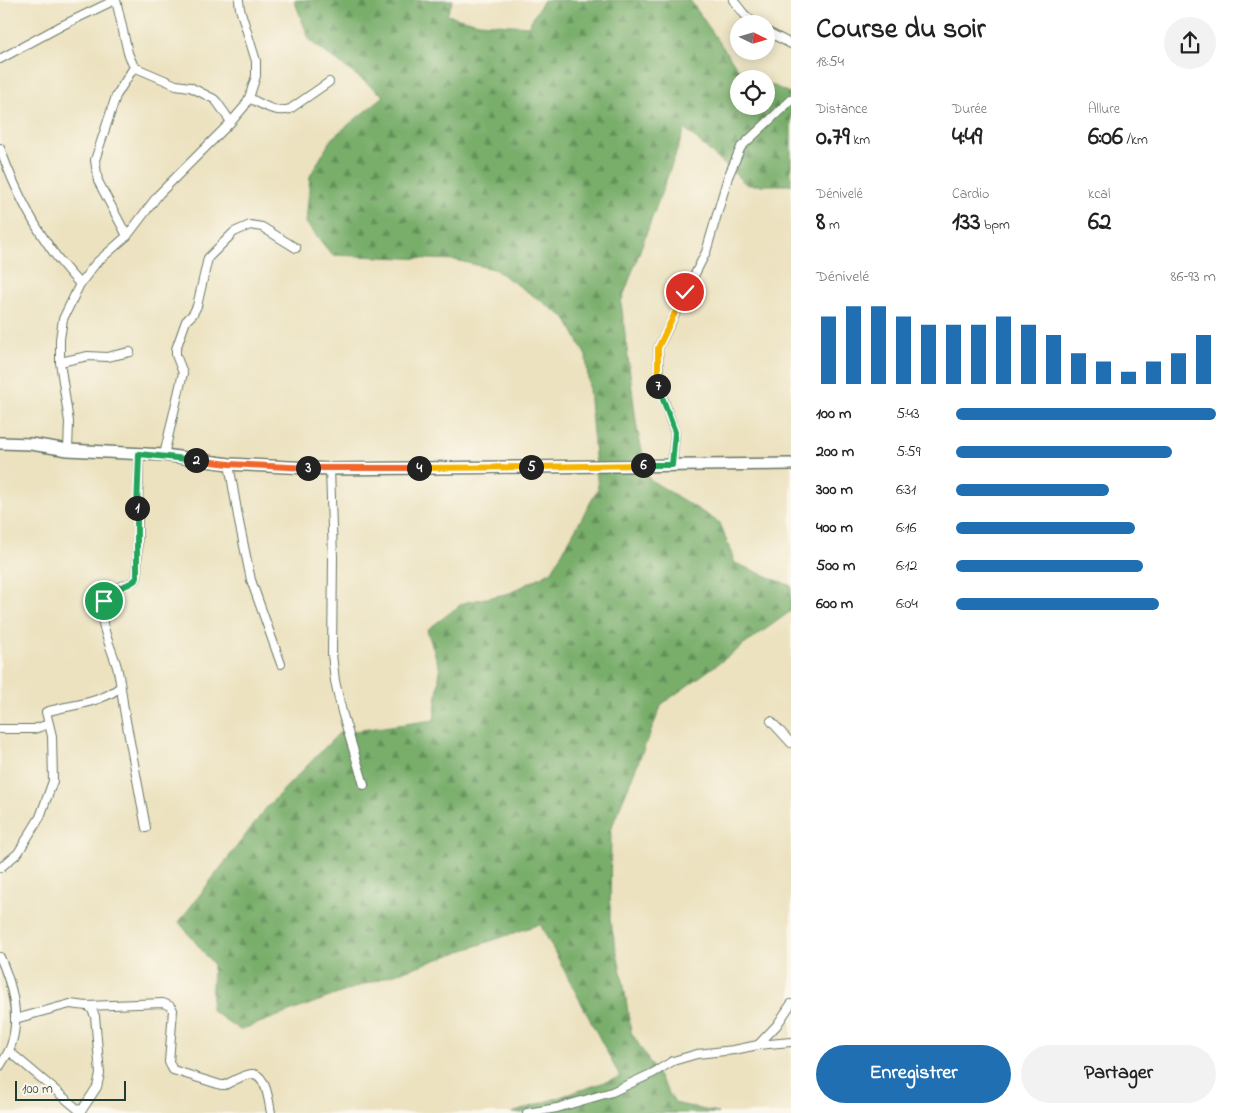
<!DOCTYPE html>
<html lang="fr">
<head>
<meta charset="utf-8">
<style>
  :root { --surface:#fff; --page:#f2f2f2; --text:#222; --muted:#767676; --accent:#1f6fb2 }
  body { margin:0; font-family:"Indie Flower",sans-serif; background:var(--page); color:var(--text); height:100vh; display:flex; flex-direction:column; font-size:19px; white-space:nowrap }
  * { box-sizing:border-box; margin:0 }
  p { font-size:16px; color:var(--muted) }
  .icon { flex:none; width:28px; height:28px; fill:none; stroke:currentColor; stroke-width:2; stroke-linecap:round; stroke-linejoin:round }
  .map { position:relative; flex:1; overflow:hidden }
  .drawer { display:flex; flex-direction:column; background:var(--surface); width:450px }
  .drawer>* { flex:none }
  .needle { width:32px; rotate:95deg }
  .controls { position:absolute; left:730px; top:15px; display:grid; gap:10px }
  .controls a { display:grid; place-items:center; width:45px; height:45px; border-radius:50%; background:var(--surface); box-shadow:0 2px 12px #0003; font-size:25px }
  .scale { position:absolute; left:15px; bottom:12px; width:111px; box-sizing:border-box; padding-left:5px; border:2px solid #1f3d34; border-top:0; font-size:14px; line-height:18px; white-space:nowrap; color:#1f3d34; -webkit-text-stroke:4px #fbf7ec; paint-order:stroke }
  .pin { position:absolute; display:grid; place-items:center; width:42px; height:42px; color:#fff; margin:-21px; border:2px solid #fff; border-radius:50%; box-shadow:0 1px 5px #0007 }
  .km { position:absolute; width:25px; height:25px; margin:-12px; border-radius:50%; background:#222; color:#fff; font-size:14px; line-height:25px; text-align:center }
  .round { display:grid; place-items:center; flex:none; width:52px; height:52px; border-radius:26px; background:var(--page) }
  .head { display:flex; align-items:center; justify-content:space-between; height:85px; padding:0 25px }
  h1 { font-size:28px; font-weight:700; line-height:38px }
  .metrics { display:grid; grid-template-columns:repeat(3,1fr); gap:8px; height:85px; padding:5px 25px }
  .metrics div { display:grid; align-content:center }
  .metrics b { font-size:25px; font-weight:700 }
  .metrics small { font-size:14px; font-weight:400 }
  .metrics p { font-size:14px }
  .chart { height:140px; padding:10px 25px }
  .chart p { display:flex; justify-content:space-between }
  .chart svg { width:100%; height:90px; margin-top:5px; stroke:var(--accent); stroke-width:6 }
  .action { display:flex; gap:10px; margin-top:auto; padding:10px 25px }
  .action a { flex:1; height:58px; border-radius:30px; background:var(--accent); color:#fff; font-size:20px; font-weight:700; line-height:58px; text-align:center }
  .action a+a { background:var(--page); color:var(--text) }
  ul { padding:0 25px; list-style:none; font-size:16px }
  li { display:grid; grid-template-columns:80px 60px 1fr; align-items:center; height:38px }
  li i { height:12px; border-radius:6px; background:var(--accent) }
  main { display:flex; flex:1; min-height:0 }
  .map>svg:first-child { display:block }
</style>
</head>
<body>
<main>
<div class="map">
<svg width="791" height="1113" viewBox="0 0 791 1113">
  <defs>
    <pattern id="forest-firs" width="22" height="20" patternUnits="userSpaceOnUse" patternTransform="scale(1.25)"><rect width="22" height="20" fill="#78ae6b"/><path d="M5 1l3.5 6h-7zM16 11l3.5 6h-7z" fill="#628f59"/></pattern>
  </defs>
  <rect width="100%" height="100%" fill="#fbf7ec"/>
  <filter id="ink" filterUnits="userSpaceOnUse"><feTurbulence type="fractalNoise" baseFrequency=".02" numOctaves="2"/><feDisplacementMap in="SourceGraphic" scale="10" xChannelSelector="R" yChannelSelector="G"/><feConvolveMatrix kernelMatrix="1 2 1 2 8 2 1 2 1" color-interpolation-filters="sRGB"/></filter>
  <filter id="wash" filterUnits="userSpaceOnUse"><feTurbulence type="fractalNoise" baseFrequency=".0096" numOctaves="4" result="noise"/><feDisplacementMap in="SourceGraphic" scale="20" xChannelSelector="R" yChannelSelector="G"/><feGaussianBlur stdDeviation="1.12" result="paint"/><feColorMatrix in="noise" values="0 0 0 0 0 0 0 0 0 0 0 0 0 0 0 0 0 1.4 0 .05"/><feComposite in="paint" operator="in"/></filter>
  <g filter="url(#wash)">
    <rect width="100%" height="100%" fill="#ece2c0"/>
    <polygon fill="url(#forest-firs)" stroke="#4c7650" points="294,0 453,0 447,15 479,23 528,26 544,0 690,0 738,69 758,79 739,79 739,106 766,106 766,82 791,94 791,185 747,185 685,129 621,302 637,429 649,479 720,523 735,563 791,586 791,611 662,704 611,829 610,920 624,986 631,1032 675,1103 718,1113 512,1113 620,1077 540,924 354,988 240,1030 211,1010 213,964 179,922 267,807 339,733 434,720 440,670 427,630 463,603 510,593 552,571 598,489 586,356 566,318 494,269 455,260 332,255 306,223 310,176 332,138 384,96 310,41"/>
  </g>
  <g filter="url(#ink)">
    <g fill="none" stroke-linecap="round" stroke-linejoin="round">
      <g stroke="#677765" stroke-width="10">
        <g id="street">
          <polyline points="116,0 128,53 134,67 116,96 95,160 98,181 127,236"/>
          <polyline points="733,0 744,14 755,24"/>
          <polyline points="766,31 791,44"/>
          <polyline points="0,59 61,26 115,0"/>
          <polyline points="134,67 176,85 190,87 214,99 217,102 231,122"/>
          <path d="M249,98C262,104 276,114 290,109L329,82"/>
          <path d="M0,148C18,198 43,246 80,284"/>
          <polyline points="60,362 88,356 107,357 130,352"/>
          <polyline points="68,450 69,422 60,362 60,339 63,319 80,284 96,263 127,236 159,194 231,122 244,107 249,98 256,76 256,61 240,9 239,0"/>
          <path d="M139,454L137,578C128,588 109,585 104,600C97,623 111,645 117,667C121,682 122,699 125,715C132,753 139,790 146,828"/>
          <polyline points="164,455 183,373 176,355 176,349 186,321 193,314 197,306 208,258 234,232 250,225 262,227 296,248"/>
          <polyline points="229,464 239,522 251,580 281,664"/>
          <polyline points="672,465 675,433 659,386 658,348 706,252 728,177 741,147 791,100"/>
          <polyline points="330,469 333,557 332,654 335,681 342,712 364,785"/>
          <polyline points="771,721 791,743"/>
          <polyline points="0,729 34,729 49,724"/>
          <path d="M0,868L18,853L40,817L53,781L52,736L46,712C64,706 87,705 103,697C109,695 115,691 120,687"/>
          <path d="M0,957C11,982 20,1015 12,1042C10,1051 5,1058 0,1066"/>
          <path d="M15,1019L70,1004L87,1006L163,1003L170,1006L173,1010L169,1062L173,1070L221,1085H225C233,1081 243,1075 251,1074C266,1072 269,1102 271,1113"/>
          <polyline points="758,1045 777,1025 791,1004"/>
          <polyline points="9,1051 81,1112"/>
          <polyline points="80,1113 97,1087 100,1074 95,1016 91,1008 87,1006"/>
          <polyline points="527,1113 557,1108 612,1092 653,1073 673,1061 697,1054 734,1050 758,1045 791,1042"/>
        </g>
      </g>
      <g stroke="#677765" stroke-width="14">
        <polyline id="secondary" points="0,443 31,444 68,450 164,455 229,464 330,469 791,464"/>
      </g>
      <use href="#street" stroke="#fff" stroke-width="8"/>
      <use href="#secondary" stroke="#fff" stroke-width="11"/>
    </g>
  </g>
  <g fill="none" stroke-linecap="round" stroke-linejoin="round" filter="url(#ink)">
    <g stroke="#fff" stroke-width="10">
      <path id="split-1" d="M104,601C113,584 128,589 137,578V508"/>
    </g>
    <g stroke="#fff" stroke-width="10">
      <polyline id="split-2" points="137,508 139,454 196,460"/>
    </g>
    <g stroke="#fff" stroke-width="10">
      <polyline id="split-3" points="196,460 229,464 308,468"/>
    </g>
    <g stroke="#fff" stroke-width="10">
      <polyline id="split-4" points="308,468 419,468"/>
    </g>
    <g stroke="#fff" stroke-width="10">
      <polyline id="split-5" points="419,468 531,467"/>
    </g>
    <g stroke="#fff" stroke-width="10">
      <polyline id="split-6" points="531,467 643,465"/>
    </g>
    <g stroke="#fff" stroke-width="10">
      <polyline id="split-7" points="643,465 672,465 675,432 658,386"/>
    </g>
    <g stroke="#fff" stroke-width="10">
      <polyline id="split-8" points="658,386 658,348 685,292"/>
    </g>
    <use href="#split-1" stroke="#22a559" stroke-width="6"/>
    <use href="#split-2" stroke="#22a559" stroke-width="6"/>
    <use href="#split-3" stroke="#f0652b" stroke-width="6"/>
    <use href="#split-4" stroke="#f0652b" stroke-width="6"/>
    <use href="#split-5" stroke="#f5b400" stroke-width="6"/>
    <use href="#split-6" stroke="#f5b400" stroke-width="6"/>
    <use href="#split-7" stroke="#22a559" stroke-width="6"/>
    <use href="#split-8" stroke="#f5b400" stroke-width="6"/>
  </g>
</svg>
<div class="controls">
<a><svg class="needle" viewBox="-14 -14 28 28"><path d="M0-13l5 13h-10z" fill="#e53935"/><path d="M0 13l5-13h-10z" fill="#767676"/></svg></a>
<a><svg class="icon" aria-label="locate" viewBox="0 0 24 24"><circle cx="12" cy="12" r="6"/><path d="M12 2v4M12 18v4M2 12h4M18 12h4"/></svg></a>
</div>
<div class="scale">100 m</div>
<div class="pin" style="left:104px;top:601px;background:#1e9e55"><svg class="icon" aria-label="arrive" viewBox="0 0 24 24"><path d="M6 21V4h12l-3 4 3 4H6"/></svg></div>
<div class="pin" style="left:685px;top:292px;background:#d93025"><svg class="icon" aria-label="check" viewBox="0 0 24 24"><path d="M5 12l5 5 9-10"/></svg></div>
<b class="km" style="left:137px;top:508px">1</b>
<b class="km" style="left:196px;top:460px">2</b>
<b class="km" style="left:308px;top:468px">3</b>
<b class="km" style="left:419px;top:468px">4</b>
<b class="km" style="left:531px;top:467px">5</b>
<b class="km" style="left:643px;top:465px">6</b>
<b class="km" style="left:658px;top:386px">7</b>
</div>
<section class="drawer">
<div class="head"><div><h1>Course du soir</h1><p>18:54</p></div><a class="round"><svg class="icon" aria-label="share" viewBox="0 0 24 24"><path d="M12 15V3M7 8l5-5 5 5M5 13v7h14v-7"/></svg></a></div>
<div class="metrics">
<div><p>Distance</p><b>0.79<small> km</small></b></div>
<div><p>Durée</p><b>4:49</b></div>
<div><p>Allure</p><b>6:06<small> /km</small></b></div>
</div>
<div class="metrics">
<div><p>Dénivelé</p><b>8<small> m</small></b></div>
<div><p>Cardio</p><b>133<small> bpm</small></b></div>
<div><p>kcal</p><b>62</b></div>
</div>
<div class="chart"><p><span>Dénivelé</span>86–93 m</p>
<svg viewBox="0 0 160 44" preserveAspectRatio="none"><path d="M5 44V11M15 44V6M25 44V6M35 44V11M45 44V15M55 44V15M65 44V15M75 44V11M85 44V15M95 44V20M105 44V29M115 44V33M125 44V38M135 44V33M145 44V29M155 44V20"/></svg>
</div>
<ul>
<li><b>100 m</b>5:43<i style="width:100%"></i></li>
<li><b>200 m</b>5:59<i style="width:83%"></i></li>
<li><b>300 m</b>6:31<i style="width:59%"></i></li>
<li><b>400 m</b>6:16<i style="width:69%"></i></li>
<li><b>500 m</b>6:12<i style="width:72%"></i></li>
<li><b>600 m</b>6:04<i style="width:78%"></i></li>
</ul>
<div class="action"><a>Enregistrer</a><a>Partager</a></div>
</section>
</main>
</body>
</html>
